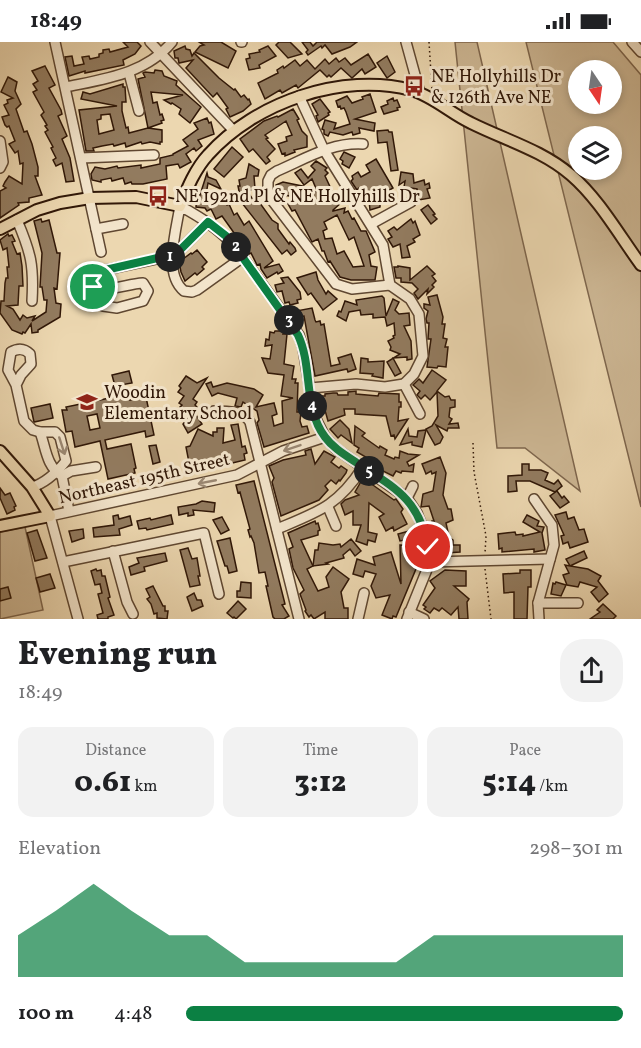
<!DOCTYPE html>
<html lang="en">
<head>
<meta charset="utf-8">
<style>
  :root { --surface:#fff; --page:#f2f2f2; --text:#202124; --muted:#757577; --accent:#0b8043 }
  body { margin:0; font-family:Vollkorn,serif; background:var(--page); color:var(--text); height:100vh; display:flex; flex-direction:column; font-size:22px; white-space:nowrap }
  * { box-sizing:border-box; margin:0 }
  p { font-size:20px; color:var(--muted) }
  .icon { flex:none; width:33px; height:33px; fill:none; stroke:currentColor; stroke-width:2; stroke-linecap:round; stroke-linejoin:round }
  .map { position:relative; height:577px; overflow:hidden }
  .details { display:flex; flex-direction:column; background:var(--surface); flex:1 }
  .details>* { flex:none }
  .needle { width:39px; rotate:167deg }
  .fabs { position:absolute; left:568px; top:18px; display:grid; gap:12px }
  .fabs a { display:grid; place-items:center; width:54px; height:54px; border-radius:50%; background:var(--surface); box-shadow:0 3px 9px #0003; font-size:30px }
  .pin { position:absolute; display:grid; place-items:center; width:51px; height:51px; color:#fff; margin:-26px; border:3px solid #fff; border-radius:50%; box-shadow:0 2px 6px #0007 }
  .km { position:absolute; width:30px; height:30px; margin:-15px; border-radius:50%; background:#222; color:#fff; font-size:16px; line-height:30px; text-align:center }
  .round { display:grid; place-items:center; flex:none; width:63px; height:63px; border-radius:24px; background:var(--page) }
  .summary { display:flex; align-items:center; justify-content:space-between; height:102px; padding:0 18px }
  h1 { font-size:33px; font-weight:800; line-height:45px }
  .stats { display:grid; grid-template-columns:repeat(3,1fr); gap:9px; height:102px; padding:6px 18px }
  .stats div { display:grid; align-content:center; border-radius:15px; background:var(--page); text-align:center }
  .stats b { font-size:30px; font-weight:800 }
  .stats small { font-size:16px; font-weight:400 }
  .stats p { font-size:16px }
  .chart { height:168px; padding:12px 18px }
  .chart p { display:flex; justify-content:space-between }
  .chart svg { width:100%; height:108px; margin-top:6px; fill:var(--accent); opacity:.7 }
  ul { padding:0 18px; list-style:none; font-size:20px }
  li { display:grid; grid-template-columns:96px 72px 1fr; align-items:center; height:45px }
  li i { height:15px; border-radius:8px; background:var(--accent) }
  .status { display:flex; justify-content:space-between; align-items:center; height:42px; padding:0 30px; background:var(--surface); direction:ltr }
  .status svg { height:16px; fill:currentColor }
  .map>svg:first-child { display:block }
</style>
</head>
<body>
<div class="status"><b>18:49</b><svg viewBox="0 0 49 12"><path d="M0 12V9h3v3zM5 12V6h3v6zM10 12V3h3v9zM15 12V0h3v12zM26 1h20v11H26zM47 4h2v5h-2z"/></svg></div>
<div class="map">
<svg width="641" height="577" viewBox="0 0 641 577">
  <rect width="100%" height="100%" fill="#ecd7b0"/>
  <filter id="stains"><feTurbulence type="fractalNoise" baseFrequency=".00333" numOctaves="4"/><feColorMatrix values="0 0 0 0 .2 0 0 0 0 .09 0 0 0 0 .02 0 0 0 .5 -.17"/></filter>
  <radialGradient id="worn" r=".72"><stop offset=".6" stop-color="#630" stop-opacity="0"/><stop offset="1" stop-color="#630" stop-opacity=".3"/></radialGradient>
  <g fill="#ccb693" stroke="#7e664d" stroke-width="1.5" fill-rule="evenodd">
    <polygon points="455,0 477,0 580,449 525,406 497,406"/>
    <path d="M526,0H613L641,33V465ZM579,28H612V62H579ZM579,94H612V128H579Z"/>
    <polygon points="25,485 43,568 0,577 0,490"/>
  </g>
  <g fill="#927b5f" stroke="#301707" stroke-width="1.5" fill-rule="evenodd">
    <polygon points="123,0 137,0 141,4 135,12 123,18 124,23 85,31 85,29 69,34 65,15 72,14 74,24 84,22 82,15 89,14 90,17 99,15 99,12 103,11 103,8 109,7 110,10 128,5"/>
    <polygon points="199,0 221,0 236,9 228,26 195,10 200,4 204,3"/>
    <polygon points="279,0 290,0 302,12 288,16 276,3"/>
    <polygon points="302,0 310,0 313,4 317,0 357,0 350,5 332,12 325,3 322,6 321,4 308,13 306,10 308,8"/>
    <polygon points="185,4 186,7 190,8 192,14 194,11 219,36 234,48 235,47 241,55 244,53 248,58 249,57 251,62 243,69 230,75 226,67 228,66 217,51 213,55 186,26 193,18 179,21 178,16 175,16 174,9"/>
    <polygon points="268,4 276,14 259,23 260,26 249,28 246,17 250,16 249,12 260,10 259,8"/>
    <polygon points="368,12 376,25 365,32 362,27 352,36 341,26 331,35 329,33 327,35 320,28 298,46 296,43 282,51 280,48 265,57 258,41 278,31 277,28 283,24 284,26 295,18 300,24 307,18 315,27 325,17 329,22 336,16 339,20 345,16 351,23"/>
    <polygon points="387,14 395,30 387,36 377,21"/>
    <polygon points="45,24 55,43 49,46 61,68 62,72 58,74 67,94 62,97 70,116 74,139 66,140 62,121 56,124 53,118 56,116 51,106 53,105 45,90 48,88 45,84 47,83 41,73 44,70 33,50 37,48 33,42 38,39 32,29"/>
    <path d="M155,28L162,29L164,34L177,39L176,43L201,65L190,81L179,72L181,67L172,61L171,62L164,58L183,53L151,50L153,61L157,60L160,73L162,72L164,78L161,79L162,81L148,86L162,88V100H160V102L150,100L142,102L141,100L126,105L125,101L114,104L113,102L102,104L93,106L94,109H86L79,68L117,64L81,57L83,50L90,52L123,42V45H125L126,60H122V69L126,86L128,85L129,91L148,86L138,37L145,35L143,31L145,30L154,31ZM110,72L114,88L99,92L97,78L101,77V73Z"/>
    <polygon points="8,35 17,40 15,49 21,62 16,67 24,90 27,89 32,102 38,125 38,134 35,134 42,153 29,156 29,160 18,161 19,163 0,176 0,149 6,146 3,144 5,140 9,134 22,142 23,121 20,122 18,109 15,111 9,102 15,99 9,84 7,85 5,83 2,75 9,73 4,63 8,61 7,58 13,56 1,50"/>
    <polygon points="370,52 376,70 355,77 375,81 374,89 359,86 360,91 353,93 352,90 343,93 330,90 328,94 324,92 324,88 322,87 325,78 336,81 334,87 350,82 346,70 344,66 341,67 340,64 338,65 336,59 347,54 352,61 363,57 362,55"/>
    <polygon points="393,56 394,59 397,58 400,65 397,66 398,68 384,72 381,65 388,62 387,59"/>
    <polygon points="320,57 330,70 328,71 329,73 318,80 316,74 318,73 312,62"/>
    <polygon points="293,67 299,77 297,78 302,89 307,94 307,105 294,108 295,110 285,114 285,111 282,112 278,102 287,99 286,95 292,93 286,79 265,93 268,96 266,97 275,107 267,115 270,119 266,122 253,107 249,110 240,97 264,79 277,74 278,75"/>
    <polygon points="207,76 209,81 211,80 214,92 198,98 202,104 196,109 194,106 186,112 191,120 180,126 178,122 166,124 167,137 143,142 132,142 131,140 125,142 123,136 112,139 111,136 101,138 101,140 92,138 91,132 95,125 105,127 117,124 118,126 141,123 141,126 160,122 160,116 173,113 173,112 188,104 183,98 198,87 194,81"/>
    <polygon points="388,88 389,90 392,90 398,128 391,129 387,100 378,101 377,89"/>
    <polygon points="232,105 243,115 224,135 214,127"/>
    <polygon points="344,110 355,115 349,126 342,122 343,119 340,117"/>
    <polygon points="376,117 393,146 386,150 388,153 380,159 380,165 370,168 368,149 363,152 359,146 357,148 351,139 353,137 352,134 358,130 361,135 370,130 366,123"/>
    <path d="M316,119L327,126L325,128L328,131L325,134L334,153L339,154L342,160L333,168V169L345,166L344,171L348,169L352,177L354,176L361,189H366L375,210L369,213L371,224L377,225L375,238H351L340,235L330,219L328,220L324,209H322L318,197L312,200L295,168L292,169L287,160L296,155L277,152L276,143L283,140L302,144L298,147L307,154L317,149L312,137L304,143L295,131L301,127L308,136L315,128L311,124ZM337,173L349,198L354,195L364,224L353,225L344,209L337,212L332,196L325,197L323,189L327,187L324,180Z"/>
    <polygon points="249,122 259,128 258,134 254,134 255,147 247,149 254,159 257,157 272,178 278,182 278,187 289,202 290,200 295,206 296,209 291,213 287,208 282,212 238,156 246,157 240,154 238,144 240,144 239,138 246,136"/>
    <polygon points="401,130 413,132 414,141 424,138 425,143 429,141 430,146 427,147 430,156 419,158 417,147 404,145 405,139 399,143"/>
    <polygon points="207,131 208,135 216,138 221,147 208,141 206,153 213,154 212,165 224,158 227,163 229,162 234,173 237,171 244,183 249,179 273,219 264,226 279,222 283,229 278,232 277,230 267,236 261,227 260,222 257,223 251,211 249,212 222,174 216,177 211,167 207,169 205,166 196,165 197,152 200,153"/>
    <polygon points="428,163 435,172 433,173 437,177 431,182 421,168"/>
    <polygon points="41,177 42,180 49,178 57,211 60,211 57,247 54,246 56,261 61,262 60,275 38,288 38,290 32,291 31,282 25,291 23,290 22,292 12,288 0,271 1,259 4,259 5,241 6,236 8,236 7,225 9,225 7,206 3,208 0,198 8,192 9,194 12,193 15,199 12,200 17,212 20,211 22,224 23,244 19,244 18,263 7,264 13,267 20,278 23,273 27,276 35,274 32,279 46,270 47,258 44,258 42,245 40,245 42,211 34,179"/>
    <polygon points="411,177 413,181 415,179 420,193 413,197 415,200 407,204 410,215 402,216 400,202 393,205 388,197 392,195 388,189 394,185 397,188"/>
    <polygon points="197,208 207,220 202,225 204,227 197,233 195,231 185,239 181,230 179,220 191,211 192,212"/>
    <polygon points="398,224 410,226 410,238 427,224 435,232 432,234 436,239 432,243 434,245 427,252 428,247 418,257 414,251 418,247 412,241 401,240 401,236 396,236 394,225 398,225"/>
    <polygon points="316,230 318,238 326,252 328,249 337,257 323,268 311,251 308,253 297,236"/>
    <polygon points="288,235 300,250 301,257 297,258 298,261 290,263 289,260 285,261 282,249 277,250 275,243 284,241 281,236"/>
    <polygon points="437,253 443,275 442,282 445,282 443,296 447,297 445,305 448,305 446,325 438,324 437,326 427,325 431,297 428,297 429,281 427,281 426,277 428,269 424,266 424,262 430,263 428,255"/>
    <polygon points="382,254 384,256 386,274 393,257 399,260 395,268 399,272 409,271 410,283 404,284 411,299 412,317 407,318 407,315 393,316 401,331 395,334 387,320 400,312 390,308 391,305 388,299 394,296 393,294 395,293 394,281 387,284 385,275 373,276 373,272 361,273 360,268 349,270 346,279 337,274 339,269 341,270 345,259 357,263 356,258"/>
    <polygon points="312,266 315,278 316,280 320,279 321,283 324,282 331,324 340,322 338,316 351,312 356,327 348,330 347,327 315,334 304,274 297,275 296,269"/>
    <polygon points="275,289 284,289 283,292 287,292 284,322 294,324 292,337 296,337 295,341 298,341 297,370 301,370 300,379 302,385 307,384 309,391 264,405 257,381 259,378 257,369 243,360 241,365 235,364 237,356 218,351 212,354 206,342 211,340 213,345 227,341 254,347 263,353 256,365 274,361 277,372 272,374 274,384 283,381 282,359 293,356 281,354 284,333 268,331 262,316 270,317 272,303 265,304 266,297 269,298 270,290 274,291"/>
    <polygon points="361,316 368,317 368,320 384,319 383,336 372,334 373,332 360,331"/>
    <polygon points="432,328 446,338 437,349 445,355 449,354 451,358 455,358 455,365 450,366 449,375 452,377 449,382 458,381 459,386 448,386 447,389 436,383 443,395 440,401 435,403 426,387 432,384 438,374 437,350 430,358 425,353 421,357 417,353 420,349 413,343 419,337 423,341"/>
    <polygon points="129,329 132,341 115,344 112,333"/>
    <polygon points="186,334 197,341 207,336 193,357 197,360 195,363 197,365 194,370 202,382 188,391 183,382 190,374 180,365 182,363 179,361 184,354 178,350 181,346 179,344"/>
    <polygon points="356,349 356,352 378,354 379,351 399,352 399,360 401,360 401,365 399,365 398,379 408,377 395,397 394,393 391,394 386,374 355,372 355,367 344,367 345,373 328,379 321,354 325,354 325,352 333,351 337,351 338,353 348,353 348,350"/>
    <path d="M129,352L130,358L146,355L154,393L146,395L145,389L105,398L107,407L131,402L136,426L134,427L135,431L108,437L100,399L75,405L72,389L66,390L62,368H67L66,365ZM97,372L100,386L90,388L87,374Z"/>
    <polygon points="50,362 53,376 34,380 31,366"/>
    <polygon points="340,378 349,387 352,401 341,393 338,396 330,387"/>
    <polygon points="238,382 242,405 245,404 247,411 244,412 245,418 207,427 205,418 196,421 198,430 191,431 186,405 190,404 198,387 213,394 213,390 217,390 217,386 224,386 223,401 235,398 231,383"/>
    <polygon points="355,384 365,391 362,394 379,406 380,404 387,408 385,413 394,417 395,415 399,416 400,409 408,412 419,413 407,420 409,424 414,422 413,430 402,429 401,431 396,429 393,434 379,427 381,424 357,410 359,406 354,403"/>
    <polygon points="408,387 409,394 417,395 418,389 426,388 422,405 412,403 412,400 400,403"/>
    <polygon points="156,403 160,420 153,422 149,404"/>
    <polygon points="311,407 315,422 324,409 335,415 331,420 339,426 341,424 347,428 346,431 340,439 339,438 336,442 331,438 325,444 328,448 319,458 281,474 272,440 274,436 269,424 283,418 306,413 305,409"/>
    <polygon points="440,415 446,431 443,453 448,467 451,467 453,478 446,481 449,495 453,498 453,503 460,503 460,510 445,511 445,506 437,506 437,490 434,490 432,479 434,479 429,464 421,465 423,452 433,449 436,430 432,432 431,429 426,432 422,422"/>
    <polygon points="522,422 529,422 529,428 541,428 548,431 545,438 554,442 558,438 562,444 555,450 530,439 516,439 517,449 508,450 508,434 522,433"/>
    <polygon points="363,436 394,458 396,457 403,467 401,470 407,482 394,489 393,485 386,489 379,475 384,472 369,461 368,490 377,492 375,500 368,498 367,503 356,499 361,483 353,483 353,469 345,473 341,462 345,458 359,453 355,450"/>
    <polygon points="254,439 285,562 282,563 289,574 284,577 275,577 273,575 266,544 268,544 265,530 259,531 254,501 251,494 250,495 248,488 250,487 241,454 240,450 238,451 236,443"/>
    <polygon points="0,446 5,453 10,451 16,464 14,465 15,468 7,472 0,456"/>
    <polygon points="557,449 562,456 564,454 569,460 560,466 550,454"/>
    <polygon points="202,459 215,461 214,470 193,468 194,473 188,474 188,471 179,473 178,465 196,462"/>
    <polygon points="566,470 568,477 574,475 579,488 584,487 588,500 570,506 568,500 563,502 561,494 564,493 555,473"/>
    <polygon points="118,473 119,477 130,474 132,483 119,487 120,493 94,495 93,486 114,483 113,474"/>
    <polygon points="171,473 173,482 147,488 146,486 139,487 137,479 150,476 151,478"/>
    <polygon points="527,473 539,479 537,484 544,485 542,491 545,508 534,510 534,507 502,510 502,506 499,507 498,492 515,490 516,493 523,492 523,494 540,490 523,480"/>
    <polygon points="222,475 229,488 221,492 213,478"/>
    <polygon points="315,479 316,482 318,481 320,488 318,489 318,493 301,498 313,524 307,527 318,549 329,545 326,535 333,525 349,537 341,550 344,566 348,566 348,577 325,577 325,570 314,577 311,573 309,575 305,569 306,568 300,552 304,548 293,526 289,507 293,505 288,491"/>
    <polygon points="83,487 84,496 72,500 69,489"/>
    <polygon points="37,488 47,516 35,519 27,491"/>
    <polygon points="413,488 415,496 400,499 398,492"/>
    <polygon points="230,496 237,529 229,531 227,524 225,524 217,499"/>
    <polygon points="351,497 361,509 355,514 350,507 343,513 344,516 326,521 328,522 313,524 315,508 318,508 319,501 333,503 340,502 341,505"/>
    <polygon points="400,503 417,504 418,522 396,575 393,574 392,577 382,573 390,553 376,556 371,544 376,532 365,529 363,535 353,532 357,517 375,523 373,515 391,510 401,542"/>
    <polygon points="188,506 192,517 197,516 200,534 198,534 200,543 190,545 180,508"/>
    <polygon points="584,509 587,516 570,524 588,527 601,534 598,539 608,552 599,560 591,550 597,545 580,540 578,545 567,543 563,533 569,531 565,523 570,524 566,517"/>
    <polygon points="165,511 167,519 144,525 145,529 131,533 129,525 139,521 137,516"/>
    <polygon points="96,527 97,529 101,528 102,534 105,534 110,555 108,556 114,573 108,575 108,577 98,577 97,573 103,571 98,552 102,551 100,542 95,543 91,529"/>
    <polygon points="445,528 466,529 466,544 454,544 469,557 467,560 468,577 459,577 458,565 451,573 442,566 439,569 434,566 430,571 424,567 426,565 423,563 435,546 430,539"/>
    <polygon points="520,528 531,528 531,545 528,545 527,577 514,577 514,550 504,551 503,532 520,531"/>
    <polygon points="50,532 55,546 40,550 36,536"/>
    <polygon points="241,540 251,541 251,556 237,555 237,549 240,549"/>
    <polygon points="556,540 566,543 561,554 551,552 553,541 555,542"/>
    <polygon points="153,544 163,564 165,564 165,569 168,569 167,577 157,576 157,571 154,572 151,562 147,557 150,555 146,547"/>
    <polygon points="8,545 11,556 0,559 0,547"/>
    <polygon points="194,551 197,558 201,558 203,564 192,569 187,555"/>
    <polygon points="238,559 246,567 236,577 234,575 233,576 227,571"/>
    <polygon points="603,562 616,574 613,577 590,577 600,570 597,568"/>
  </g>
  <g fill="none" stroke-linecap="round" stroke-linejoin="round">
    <g stroke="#5f4731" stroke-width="12">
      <g id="minor">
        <polyline points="55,0 101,210"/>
        <polyline points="150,0 234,89"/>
        <polyline points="241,0 242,0"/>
        <polyline points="406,0 420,51"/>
        <polyline points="632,0 641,10"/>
        <polyline points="129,31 139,69"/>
        <path d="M66,45C104,37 146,32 172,0"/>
        <polyline points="299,54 324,108 383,203 390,243 410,257 419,272 423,314 414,332 404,342"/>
        <polyline points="0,99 3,120 0,126"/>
        <path d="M363,102C332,100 305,117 277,129L271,133L268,139V148L271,157L336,242L352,247L390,243"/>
        <polyline points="81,116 154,113"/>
        <path d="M17,178C31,211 34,223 32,259"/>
        <polyline points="371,182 411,160"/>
        <polyline points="96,187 123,182"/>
        <path d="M243,215L197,248L192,250L184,249C163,232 176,189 180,164C202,176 219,187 236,206L299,293L303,306L314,373L325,395L335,406L407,456L417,471L426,494L430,520L407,577"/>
        <path d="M93,245C110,250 126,242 143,241L148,249L143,259L117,266L103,264C92,256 89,238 101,229L166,215H173L208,180"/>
        <polyline points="404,342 420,372"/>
        <path d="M16,343L21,333L31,322L30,312C24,306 18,306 11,310L8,328L16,343L24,379L33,388L40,390"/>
        <polyline points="310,346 356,342 385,345 404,342"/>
        <path d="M214,369C227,370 243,368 250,380L299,577"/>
        <polyline points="62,434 71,429 96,425"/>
        <path d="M32,445C46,441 57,430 66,419L60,395L55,390H40C46,406 46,424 62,434L69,469"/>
        <polyline points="407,456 413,444"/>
        <polyline points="534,457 552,483 554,503 538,561 539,577"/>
        <polyline points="328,465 336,484"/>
        <path d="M277,487C318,470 338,464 363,425"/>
        <polyline points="113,509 127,560 133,572"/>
        <polyline points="63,520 204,491 219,552"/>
        <polyline points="430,520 550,517"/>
        <polyline points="538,561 578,561"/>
        <polyline points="409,570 424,577"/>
        <polyline points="78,577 50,474 237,433 283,409 325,395"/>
        <polyline points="358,577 364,551"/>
      </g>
    </g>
    <g stroke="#301707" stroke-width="14">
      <g id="major">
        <path d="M0,187L37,168L60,161L90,156L136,155L180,164C187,147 195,127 208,113C255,60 343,30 411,48C433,54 451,72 471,81C505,98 542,108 571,133C599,157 619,193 641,223"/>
        <polyline points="0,409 32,445 50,474 0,484"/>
      </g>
    </g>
    <g stroke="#301707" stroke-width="1.5" stroke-dasharray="1.5 3" stroke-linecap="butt">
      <polyline points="429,0 432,47"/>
      <polyline points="473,401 474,430 486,494 485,511"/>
      <polyline points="485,527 491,577"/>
    </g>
    <use href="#minor" stroke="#f3e5cc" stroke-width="9"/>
    <use href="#major" stroke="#ecd7b0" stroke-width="10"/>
  </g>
  <defs><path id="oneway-shaft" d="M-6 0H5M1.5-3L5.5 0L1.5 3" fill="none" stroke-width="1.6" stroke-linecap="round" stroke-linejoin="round" transform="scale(1.5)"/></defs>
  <g stroke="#9b8873">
    <use href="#oneway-shaft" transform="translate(62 404) rotate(72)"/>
    <use href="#oneway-shaft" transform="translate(292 406) rotate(161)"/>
    <use href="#oneway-shaft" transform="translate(207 440) rotate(169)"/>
  </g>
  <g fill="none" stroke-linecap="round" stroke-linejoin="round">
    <g stroke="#fff" stroke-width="12">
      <path id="route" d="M93,245L97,231L101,229L166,214L173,215L208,180L226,194L236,206L298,293C313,325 303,366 325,395C333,406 345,413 357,421C395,446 419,457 428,505"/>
    </g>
    <use href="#route" stroke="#0b8043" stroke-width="8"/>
  </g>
  <defs>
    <g id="bus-bare" transform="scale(1.62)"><path d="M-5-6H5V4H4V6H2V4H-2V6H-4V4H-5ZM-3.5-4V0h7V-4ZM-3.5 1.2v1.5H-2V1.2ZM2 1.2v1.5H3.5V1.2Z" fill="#8f2418" stroke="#f3e5cc" stroke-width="2.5" paint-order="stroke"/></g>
    <g id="school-bare" transform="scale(1.62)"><path d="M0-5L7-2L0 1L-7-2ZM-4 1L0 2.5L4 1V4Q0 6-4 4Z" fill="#8f2418" stroke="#f3e5cc" stroke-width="2.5" paint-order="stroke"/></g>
  </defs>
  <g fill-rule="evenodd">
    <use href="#bus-bare" x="414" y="44"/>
    <use href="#bus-bare" x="158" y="154"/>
    <use href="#school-bare" x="87" y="360"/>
  </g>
  <g text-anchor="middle" stroke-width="6" stroke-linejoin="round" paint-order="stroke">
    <g font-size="18" fill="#301707" stroke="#f3e5cc" text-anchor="start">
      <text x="431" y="40">NE Hollyhills Dr<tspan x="431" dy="21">&amp; 126th Ave NE</tspan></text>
      <text x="175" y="160">NE 192nd Pl &amp; NE Hollyhills Dr</text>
      <text x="104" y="356">Woodin<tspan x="104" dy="21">Elementary School</tspan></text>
    </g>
    <g font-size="18" fill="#301707" stroke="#f3e5cc">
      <text transform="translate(144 436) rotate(-13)" y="6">Northeast 195th Street</text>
    </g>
  </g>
  <rect width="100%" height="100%" filter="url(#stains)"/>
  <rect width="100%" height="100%" fill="url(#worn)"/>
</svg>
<div class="fabs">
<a><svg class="needle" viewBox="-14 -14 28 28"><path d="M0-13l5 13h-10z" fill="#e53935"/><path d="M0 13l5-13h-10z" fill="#757577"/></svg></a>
<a><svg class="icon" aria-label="layers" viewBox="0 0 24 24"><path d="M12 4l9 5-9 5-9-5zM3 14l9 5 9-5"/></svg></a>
</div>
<div class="pin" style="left:93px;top:245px;background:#1e9e55"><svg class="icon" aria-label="arrive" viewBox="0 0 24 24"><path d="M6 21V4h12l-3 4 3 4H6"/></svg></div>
<div class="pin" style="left:428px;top:505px;background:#d93025"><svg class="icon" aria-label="check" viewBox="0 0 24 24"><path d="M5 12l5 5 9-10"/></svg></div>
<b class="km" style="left:170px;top:215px">1</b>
<b class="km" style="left:236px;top:205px">2</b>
<b class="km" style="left:289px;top:278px">3</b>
<b class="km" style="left:312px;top:364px">4</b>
<b class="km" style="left:369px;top:429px">5</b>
</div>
<section class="details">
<div class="summary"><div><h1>Evening run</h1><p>18:49</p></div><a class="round"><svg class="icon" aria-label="share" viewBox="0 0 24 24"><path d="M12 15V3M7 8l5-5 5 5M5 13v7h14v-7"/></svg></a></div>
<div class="stats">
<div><p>Distance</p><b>0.61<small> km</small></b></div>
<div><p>Time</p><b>3:12</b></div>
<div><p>Pace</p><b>5:14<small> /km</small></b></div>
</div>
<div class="chart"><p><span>Elevation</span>298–301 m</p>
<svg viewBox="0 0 160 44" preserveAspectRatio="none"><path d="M0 44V27L10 17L20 6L30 17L40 27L50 27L60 38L70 38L80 38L90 38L100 38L110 27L120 27L130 27L140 27L150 27L160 27V44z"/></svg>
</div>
<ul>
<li><b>100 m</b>4:48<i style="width:100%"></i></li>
</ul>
</section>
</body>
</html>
